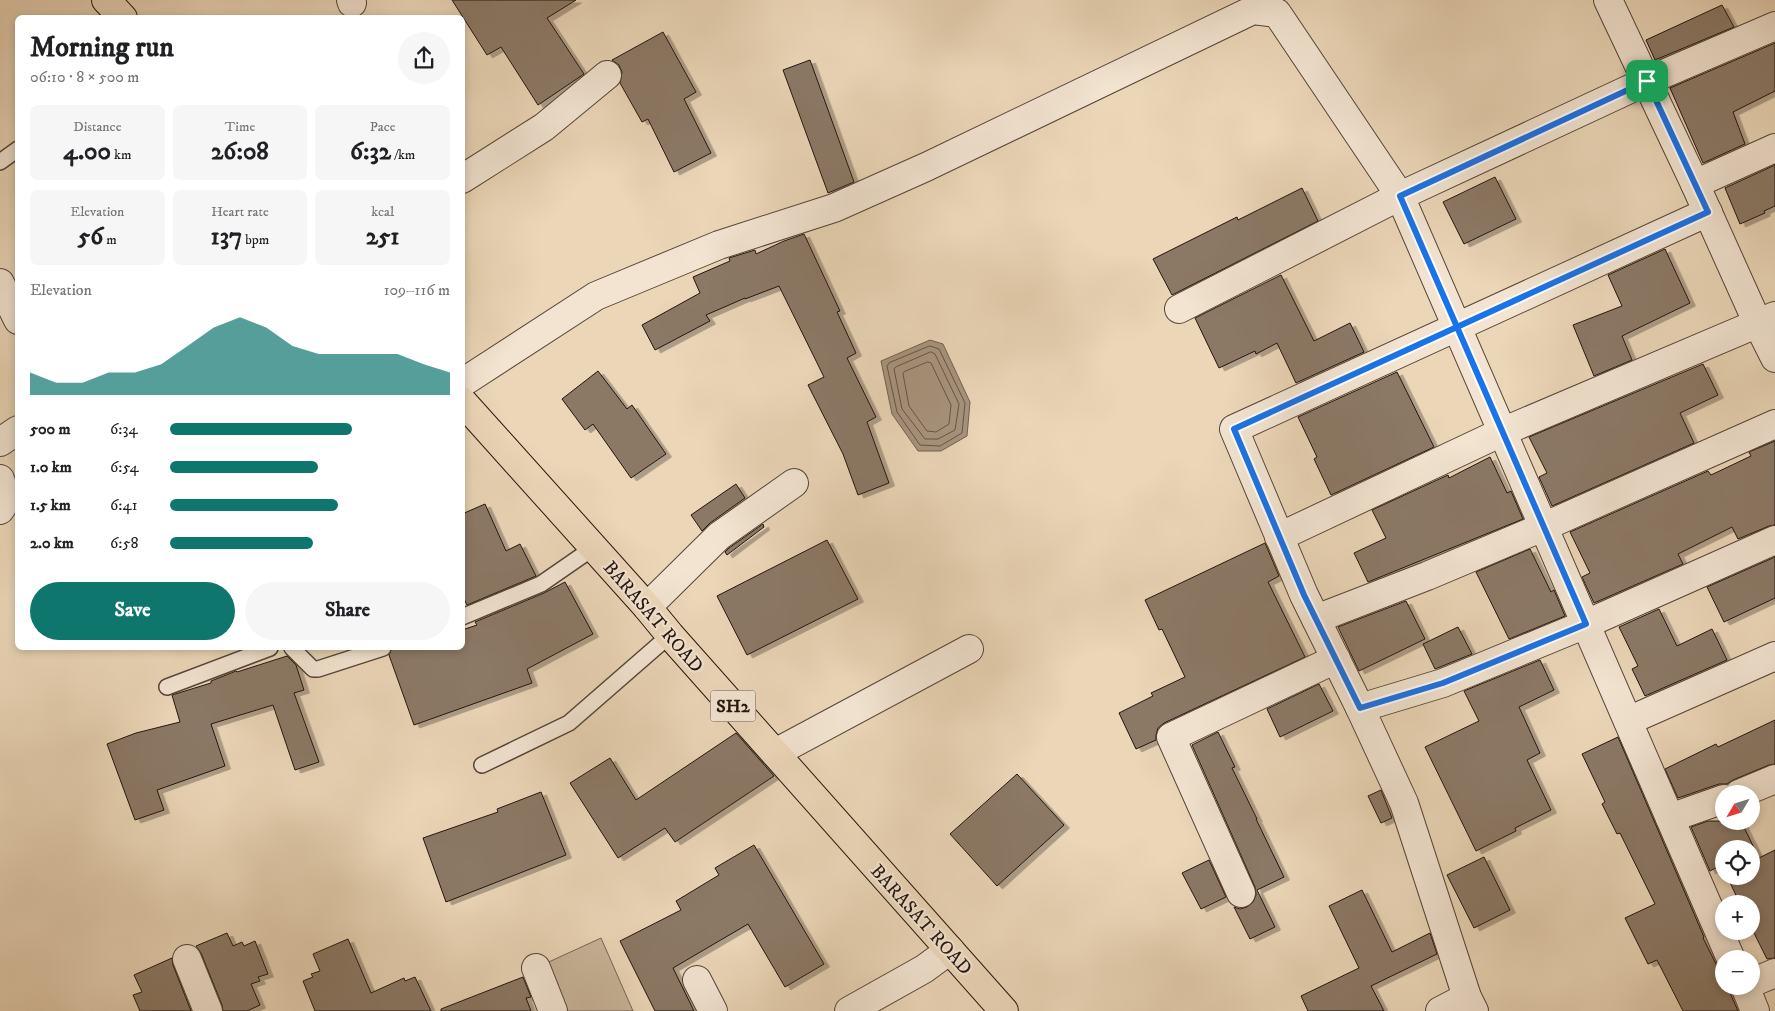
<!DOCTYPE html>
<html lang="en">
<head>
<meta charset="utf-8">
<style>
  :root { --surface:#fff; --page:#f6f6f6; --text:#202124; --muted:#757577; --accent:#0f766e }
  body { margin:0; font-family:"IM FELL DW Pica",serif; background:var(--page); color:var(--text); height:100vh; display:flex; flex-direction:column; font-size:19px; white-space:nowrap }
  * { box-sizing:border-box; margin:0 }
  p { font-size:16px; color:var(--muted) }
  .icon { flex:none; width:28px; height:28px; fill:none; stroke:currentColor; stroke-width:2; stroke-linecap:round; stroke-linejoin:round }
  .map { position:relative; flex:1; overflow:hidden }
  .side { position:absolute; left:15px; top:15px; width:450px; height:635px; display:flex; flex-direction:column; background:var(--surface); border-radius:8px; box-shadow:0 2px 8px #0003 }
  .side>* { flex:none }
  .needle { width:32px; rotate:232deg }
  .tools { position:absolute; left:1715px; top:785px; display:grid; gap:10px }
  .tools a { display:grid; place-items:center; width:45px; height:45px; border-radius:50%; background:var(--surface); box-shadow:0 2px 8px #0003; font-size:25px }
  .pin { position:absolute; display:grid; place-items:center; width:42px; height:42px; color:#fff; margin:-21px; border-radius:10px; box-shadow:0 2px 8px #0006 }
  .round { display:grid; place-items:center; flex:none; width:52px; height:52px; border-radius:26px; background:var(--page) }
  .summary { display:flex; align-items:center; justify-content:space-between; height:85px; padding:0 15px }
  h1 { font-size:28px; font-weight:700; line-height:38px }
  .figures { display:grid; grid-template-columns:repeat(3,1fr); gap:8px; height:85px; padding:5px 15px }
  .figures div { display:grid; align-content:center; border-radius:8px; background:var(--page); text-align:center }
  .figures b { font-size:25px; font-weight:700 }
  .figures small { font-size:14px; font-weight:400 }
  .figures p { font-size:14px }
  .chart { height:140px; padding:10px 15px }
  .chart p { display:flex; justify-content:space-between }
  .chart svg { width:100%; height:90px; margin-top:5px; fill:var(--accent); opacity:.7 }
  .primary-button { display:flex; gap:10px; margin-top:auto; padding:10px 15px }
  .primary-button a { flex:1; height:58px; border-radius:30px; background:var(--accent); color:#fff; font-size:20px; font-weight:700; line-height:58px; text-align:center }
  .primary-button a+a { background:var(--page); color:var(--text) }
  ul { padding:0 15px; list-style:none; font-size:16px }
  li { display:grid; grid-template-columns:80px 60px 1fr; align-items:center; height:38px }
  li i { height:12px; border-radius:6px; background:var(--accent) }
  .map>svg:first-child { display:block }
</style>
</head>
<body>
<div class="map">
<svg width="1775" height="1011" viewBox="0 0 1775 1011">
  <defs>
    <filter id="shadow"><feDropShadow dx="5.5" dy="3" stdDeviation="0" flood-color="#0004"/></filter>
  </defs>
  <rect width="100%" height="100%" fill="#ebd6b8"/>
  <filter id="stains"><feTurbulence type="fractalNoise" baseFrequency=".004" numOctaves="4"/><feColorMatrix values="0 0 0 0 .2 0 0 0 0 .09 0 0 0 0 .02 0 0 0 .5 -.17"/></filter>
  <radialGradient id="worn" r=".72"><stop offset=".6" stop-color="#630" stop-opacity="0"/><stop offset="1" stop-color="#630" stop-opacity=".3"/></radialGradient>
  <polygon fill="#c9b59b" stroke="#766554" points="601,938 633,1011 560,1011 540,966"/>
  <polygon fill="#a7947e" stroke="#726151" points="930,340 943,344 970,402 967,436 941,451 918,451 892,414 881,361"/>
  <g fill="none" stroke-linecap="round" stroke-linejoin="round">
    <g stroke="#645446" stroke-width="1">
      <polygon points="930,346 939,349 965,403 962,433 940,446 920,445 897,412 887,366 889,363"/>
      <polygon points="931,352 935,354 959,404 955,430 938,439 925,439 902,409 894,369 896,367"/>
      <polygon points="928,362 931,363 951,405 949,424 936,432 927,431 909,406 903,374 904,372"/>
    </g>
  </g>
  <g fill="#8b7966" stroke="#22150e" filter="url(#shadow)">
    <polygon points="452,0 576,0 547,18 584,74 538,105 501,47 487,55"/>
    <polygon points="1722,5 1734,27 1655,60 1646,40"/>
    <polygon points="663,32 696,92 684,99 711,153 674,172 648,119 642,122 620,83 622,72 619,65 612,60"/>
    <polygon points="1775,43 1775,91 1733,112 1745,144 1703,163 1670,88"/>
    <polygon points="810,60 854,182 828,193 783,70"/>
    <polygon points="1775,165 1775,206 1764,211 1765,213 1740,224 1725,188"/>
    <polygon points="1495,177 1516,219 1464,244 1443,202"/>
    <polygon points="1302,188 1318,221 1172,295 1153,259 1237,217 1238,220"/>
    <polygon points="804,234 840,311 837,312 856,353 847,358 876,417 867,422 889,483 858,495 843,454 808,385 824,377 779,286 745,299 745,298 706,315 710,321 655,350 642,325 700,293 693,277 730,261 729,258 755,250 756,254 784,241"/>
    <polygon points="1665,249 1690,303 1622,336 1632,360 1594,376 1573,325 1622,306 1608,275"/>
    <polygon points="1281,275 1314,341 1350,323 1364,352 1296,383 1277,343 1256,354 1255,351 1219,368 1195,318"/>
    <polygon points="1703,364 1718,395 1680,413 1694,443 1552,506 1539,477 1547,473 1529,437"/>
    <polygon points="598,371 627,409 632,405 666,454 631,478 593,424 585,430 562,399"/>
    <polygon points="1397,372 1434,447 1331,495 1314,459 1317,457 1298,417"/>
    <polygon points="1775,441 1775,525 1769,526 1738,539 1732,527 1678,554 1683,564 1594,603 1582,577 1590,573 1570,532 1708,471 1711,475 1751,456 1749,452"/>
    <polygon points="1490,457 1507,493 1511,491 1523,519 1368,582 1354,553 1386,538 1372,510 1448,475 1449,478"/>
    <polygon points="736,484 745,498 710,523 702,531 691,515"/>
    <polygon points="485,504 506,551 520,544 536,576 467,605 462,595 462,514"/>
    <polygon points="763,524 764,527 727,555 725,552 729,548"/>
    <polygon points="827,540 858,599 747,655 717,596"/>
    <polygon points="1265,543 1279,576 1268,582 1305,657 1164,723 1158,728 1156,735 1156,740 1136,749 1119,713 1153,696 1151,693 1185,677 1162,629 1159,630 1145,600"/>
    <polygon points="1530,549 1551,592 1554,590 1565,616 1509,639 1476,572"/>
    <polygon points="1775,557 1775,598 1724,622 1707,587"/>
    <polygon points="565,582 593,634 527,669 532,683 414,725 389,655 392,648 462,648 462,630 477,625 475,622 544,593"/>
    <polygon points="1406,601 1425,639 1359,671 1338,627"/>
    <polygon points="1659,609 1677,646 1712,629 1727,660 1645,696 1632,669 1638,666 1619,627"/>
    <polygon points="1458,627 1472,654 1435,669 1423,644"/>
    <polygon points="287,656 296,665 304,690 294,693 319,762 295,770 273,705 211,724 225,766 157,790 164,810 135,820 107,744 136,733 180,722 172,695 211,683 211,681 236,671 237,672"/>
    <polygon points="1540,660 1554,690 1519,707 1540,753 1527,760 1551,810 1515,828 1516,831 1476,851 1425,747 1479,721 1464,691"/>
    <polygon points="1319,684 1333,711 1280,737 1267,709"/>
    <polygon points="1775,720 1775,764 1769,765 1733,780 1727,784 1719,784 1678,798 1665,769 1716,744 1718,747"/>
    <polygon points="1218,732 1235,767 1232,768 1257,819 1256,819 1284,877 1257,890 1275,927 1250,939 1234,907 1240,909 1247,907 1253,902 1256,895 1255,887 1192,745"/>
    <polygon points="736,733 774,776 675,842 665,828 618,858 570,783 610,758 636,800"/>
    <polygon points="1618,737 1704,937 1703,938 1724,980 1724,986 1727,986 1738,1011 1683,1011 1657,960 1648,964 1625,918 1655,904 1620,833 1617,834 1602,804 1605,802 1582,754"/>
    <polygon points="1017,774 1064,825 997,886 950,834"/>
    <polygon points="1381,790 1392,818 1381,823 1368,796"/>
    <polygon points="541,792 566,855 446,902 423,838 498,812 497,809"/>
    <polygon points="1708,821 1741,821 1759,858 1775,850 1775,958 1767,959 1751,927 1751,904 1740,904 1727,876 1751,876 1751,849 1724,849 1724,871 1721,865 1710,871 1691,827"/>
    <polygon points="754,845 824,964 785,987 748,924 673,968 694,1011 655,1011 620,941 681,910 676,901 719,875 715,868"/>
    <polygon points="1484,857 1510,910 1474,928 1447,875"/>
    <polygon points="1209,860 1226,897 1201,909 1182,873"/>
    <polygon points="1362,890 1392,952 1430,933 1437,954 1371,986 1384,1011 1308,1011 1301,996 1359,968 1329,906"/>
    <polygon points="227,933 233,946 242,942 244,946 255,941 268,974 258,977 260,981 251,984 260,1005 247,1011 223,1011 222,1005 201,953 196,946"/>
    <polygon points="348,939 371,993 404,978 405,981 415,977 431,1011 315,1011 303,981 313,977 311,974 320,971 313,954"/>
    <polygon points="172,958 173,965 191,1011 140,1011 133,995 142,992 134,975"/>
    <polygon points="523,977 531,997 526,998 531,1011 441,1011 441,1009"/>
  </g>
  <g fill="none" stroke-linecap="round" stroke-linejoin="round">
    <g stroke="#544538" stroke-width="18">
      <g id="lane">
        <polyline points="0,162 18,149"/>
        <polyline points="462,617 541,584 593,548"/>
        <polyline points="292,648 313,669 318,669 383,648"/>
        <polyline points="167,687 270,648"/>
        <polyline points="482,765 569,723 670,635"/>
      </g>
    </g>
    <g stroke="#544538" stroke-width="30">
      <g id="street">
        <polyline points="351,0 352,3"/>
        <polyline points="1608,0 1695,184 1758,324 1775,358"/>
        <polyline points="462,179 544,127 607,75"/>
        <polyline points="1695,184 1775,148"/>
        <polyline points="0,283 18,320"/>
        <polyline points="1179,309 1400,196 1647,81 1775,26"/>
        <polyline points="462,383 596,296 719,245 834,208 926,167 1253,10 1277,13 1400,196 1731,959"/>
        <polyline points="0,442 18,430"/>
        <path d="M0,479C4,490 8,500 0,510"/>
        <polyline points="1279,537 1502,432 1775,316"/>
        <polyline points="647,607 719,536 794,483"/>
        <polyline points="1316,619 1427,576 1543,527 1775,424"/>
        <polyline points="1360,708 1443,683 1586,624 1775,540"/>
        <polyline points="1628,721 1775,656"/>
        <polyline points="775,753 969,649"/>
        <polyline points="1739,794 1775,779"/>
        <polyline points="1670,818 1724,799"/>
        <polyline points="1241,893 1171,737 1336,659"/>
        <polyline points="187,959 208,1011"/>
        <polyline points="536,968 553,1011"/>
        <polyline points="697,980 713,1011"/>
        <polyline points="1751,983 1775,973"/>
        <polyline points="1745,986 1755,1011"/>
        <polyline points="849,1011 924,969 950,950"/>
        <polyline points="1440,1011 1467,997"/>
        <polyline points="1474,1011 1467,997 1404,803 1360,708 1304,595 1234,429 1708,212"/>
      </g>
    </g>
    <g stroke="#22150e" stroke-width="30">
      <g id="primary">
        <polyline points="106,0 123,18"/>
        <polyline points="462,401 647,607 670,635 1004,1011"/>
      </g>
    </g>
    <use href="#lane" stroke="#f2e4d1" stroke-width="15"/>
    <use href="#street" stroke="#f2e4d1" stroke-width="28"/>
    <use href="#primary" stroke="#ebd6b8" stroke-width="28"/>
  </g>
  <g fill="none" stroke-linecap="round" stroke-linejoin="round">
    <g stroke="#fff" stroke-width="10">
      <polyline id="route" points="1647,81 1400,196 1457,327 1234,429 1304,595 1360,708 1443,683 1586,624 1457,327 1708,212 1647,81"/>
    </g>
    <use href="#route" stroke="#1a73e8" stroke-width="6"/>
  </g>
  <g text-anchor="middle" stroke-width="4.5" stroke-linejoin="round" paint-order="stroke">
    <rect fill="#f2e4d1" stroke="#605348" stroke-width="1" x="710.5" y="690.5" width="45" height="31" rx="4"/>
    <g font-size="18" font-weight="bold" fill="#22150e">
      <text x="733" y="712">SH2</text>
    </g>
    <g font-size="19" fill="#22150e" stroke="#f2e4d1">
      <text transform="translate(654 616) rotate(49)" y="7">BARASAT ROAD</text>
      <text transform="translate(922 919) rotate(48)" y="7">BARASAT ROAD</text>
    </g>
  </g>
  <rect width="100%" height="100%" filter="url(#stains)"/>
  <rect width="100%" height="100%" fill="url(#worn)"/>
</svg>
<div class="tools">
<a><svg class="needle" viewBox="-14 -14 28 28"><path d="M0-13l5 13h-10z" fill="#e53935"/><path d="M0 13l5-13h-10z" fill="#757577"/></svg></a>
<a><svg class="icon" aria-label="locate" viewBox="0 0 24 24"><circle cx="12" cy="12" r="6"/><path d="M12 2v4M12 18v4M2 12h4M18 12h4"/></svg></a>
<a>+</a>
<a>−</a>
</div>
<div class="pin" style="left:1647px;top:81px;background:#1e9e55"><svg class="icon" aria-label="arrive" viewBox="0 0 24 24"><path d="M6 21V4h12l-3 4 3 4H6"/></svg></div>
<section class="side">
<div class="summary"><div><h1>Morning run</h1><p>06:10 · 8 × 500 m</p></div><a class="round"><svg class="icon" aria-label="share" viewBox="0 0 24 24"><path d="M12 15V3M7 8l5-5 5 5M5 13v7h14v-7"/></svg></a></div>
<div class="figures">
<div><p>Distance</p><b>4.00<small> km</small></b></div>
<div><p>Time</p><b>26:08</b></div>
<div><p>Pace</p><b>6:32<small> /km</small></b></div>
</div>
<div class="figures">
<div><p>Elevation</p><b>56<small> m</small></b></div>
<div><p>Heart rate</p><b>137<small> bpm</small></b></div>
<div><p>kcal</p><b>251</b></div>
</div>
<div class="chart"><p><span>Elevation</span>109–116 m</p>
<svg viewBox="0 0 160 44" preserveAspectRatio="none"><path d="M0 44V33L10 38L20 38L30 33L40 33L50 29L60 20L70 11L80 6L90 11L100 20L110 24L120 24L130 24L140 24L150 29L160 33V44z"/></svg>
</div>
<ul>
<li><b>500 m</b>6:34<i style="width:65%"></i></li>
<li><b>1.0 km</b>6:54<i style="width:53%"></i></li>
<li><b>1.5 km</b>6:41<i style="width:60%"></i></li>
<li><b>2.0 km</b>6:58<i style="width:51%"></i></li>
</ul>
<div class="primary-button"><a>Save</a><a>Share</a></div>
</section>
</div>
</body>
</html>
